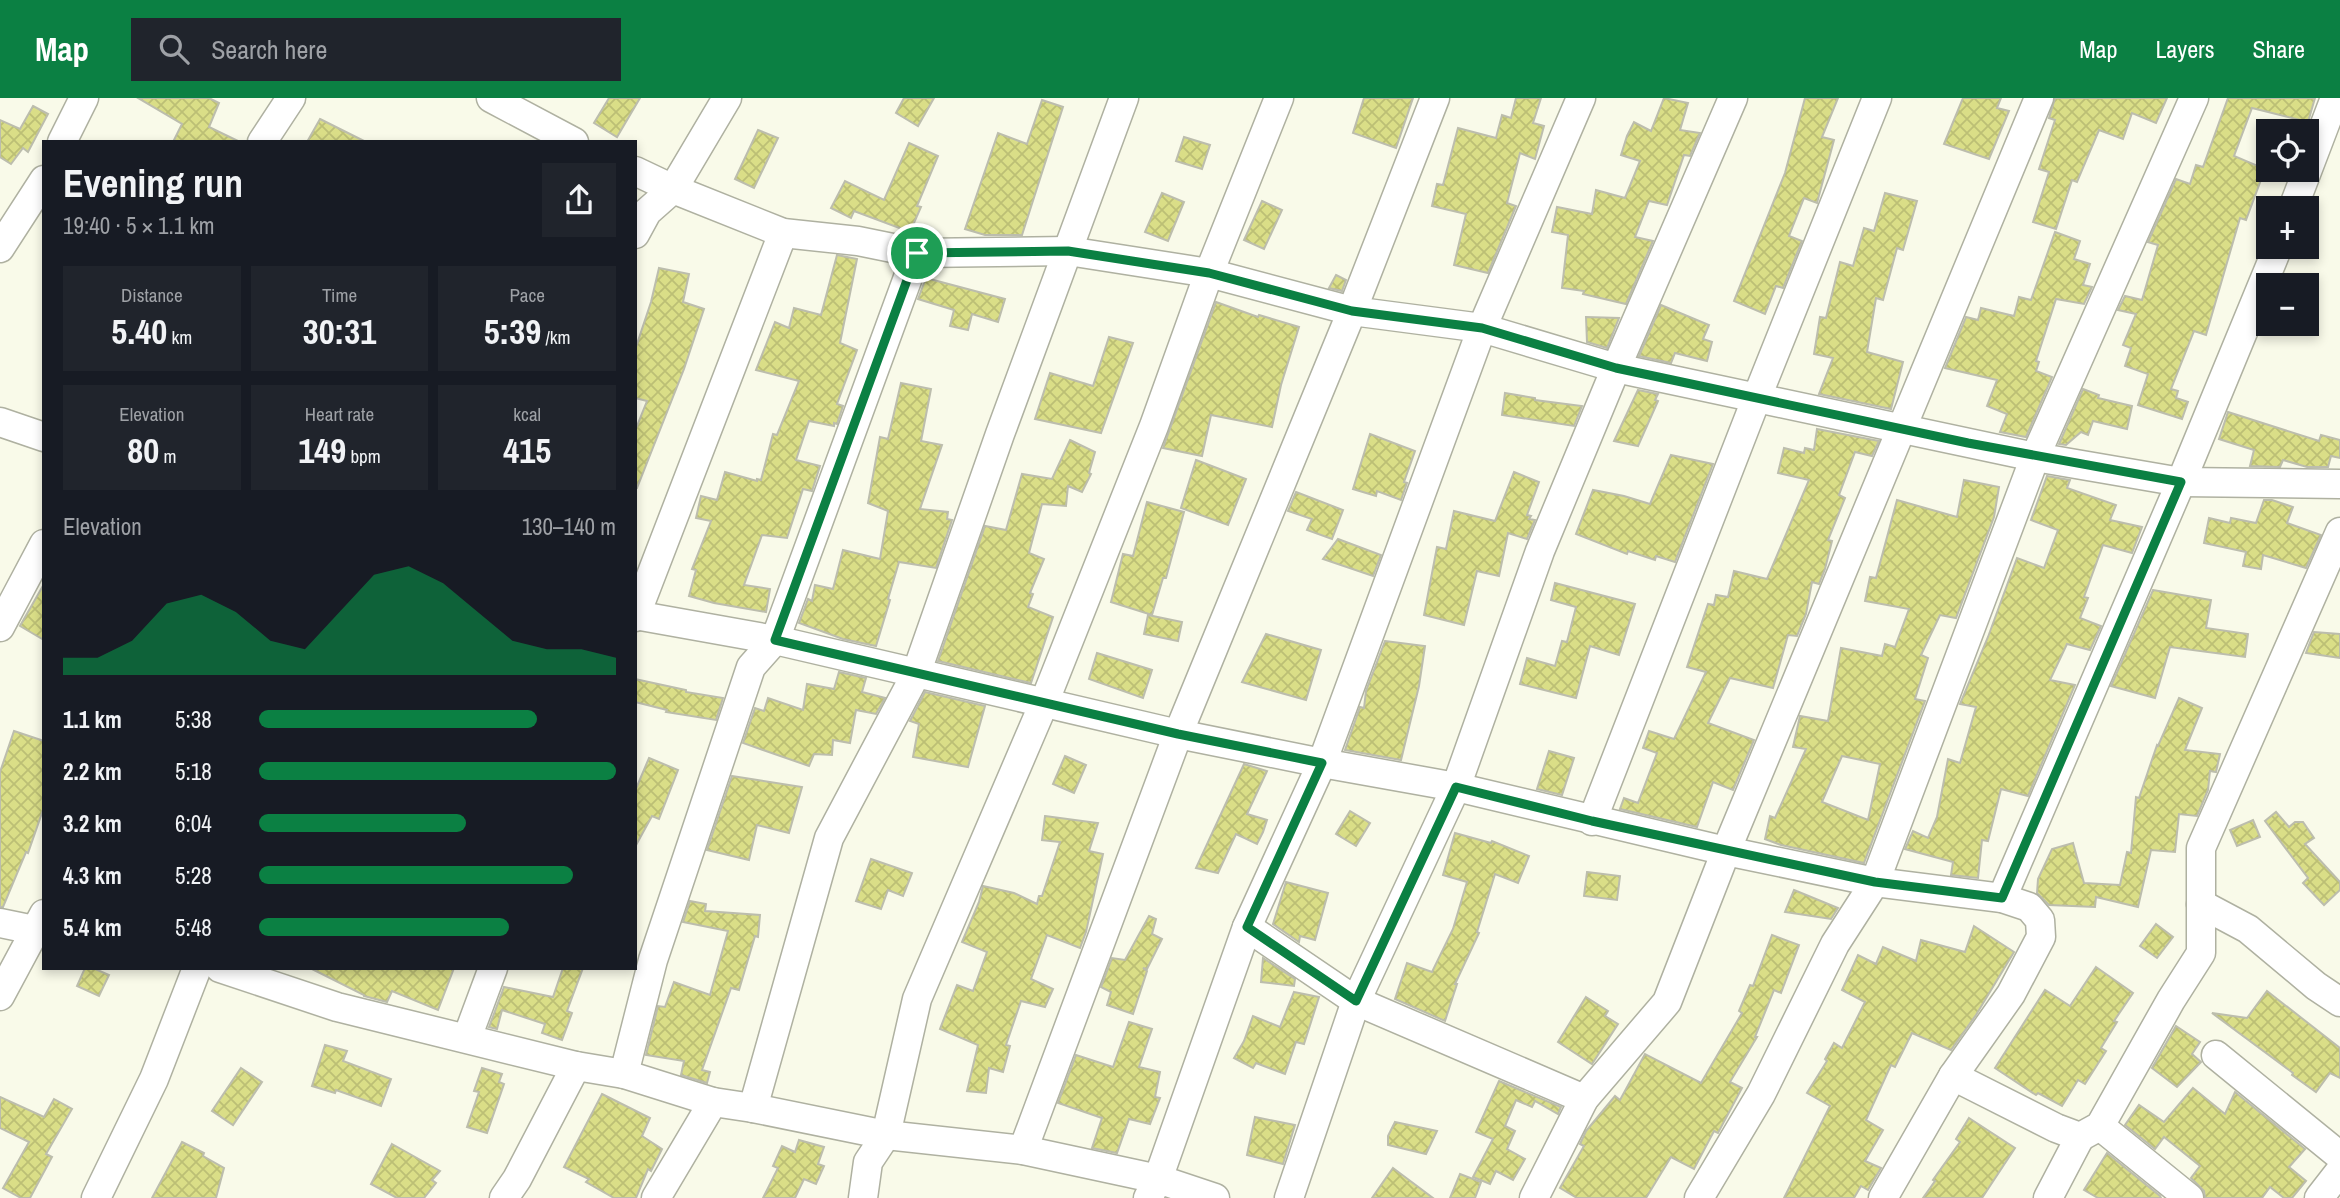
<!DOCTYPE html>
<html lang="en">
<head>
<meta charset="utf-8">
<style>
  :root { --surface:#171b24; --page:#20242c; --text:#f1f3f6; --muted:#9ea1a6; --accent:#0b8043 }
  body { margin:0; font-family:"Archivo Narrow",sans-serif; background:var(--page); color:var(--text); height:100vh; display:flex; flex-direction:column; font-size:26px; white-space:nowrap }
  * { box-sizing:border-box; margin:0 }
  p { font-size:23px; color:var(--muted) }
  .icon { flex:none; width:38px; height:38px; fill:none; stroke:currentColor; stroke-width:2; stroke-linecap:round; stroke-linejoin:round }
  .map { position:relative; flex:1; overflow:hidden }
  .drawer { position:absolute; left:42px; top:42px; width:595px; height:830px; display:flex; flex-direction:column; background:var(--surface); border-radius:0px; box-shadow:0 4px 10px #0003 }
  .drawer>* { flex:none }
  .buttons { position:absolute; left:2256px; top:21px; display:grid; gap:14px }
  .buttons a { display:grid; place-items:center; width:63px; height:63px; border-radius:0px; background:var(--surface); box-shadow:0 4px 10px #0003; font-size:35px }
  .pin { position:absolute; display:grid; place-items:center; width:60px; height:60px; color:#fff; margin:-30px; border:4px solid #fff; border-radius:50%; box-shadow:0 2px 7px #0007 }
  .round { display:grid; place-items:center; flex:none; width:74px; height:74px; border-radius:0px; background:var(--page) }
  .summary { display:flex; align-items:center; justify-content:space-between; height:119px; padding:0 21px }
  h1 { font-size:38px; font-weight:700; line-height:52px }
  .metrics { display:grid; grid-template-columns:repeat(3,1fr); gap:10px; height:119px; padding:7px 21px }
  .metrics div { display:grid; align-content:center; border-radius:0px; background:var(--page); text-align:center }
  .metrics b { font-size:35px; font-weight:700 }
  .metrics small { font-size:19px; font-weight:400 }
  .metrics p { font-size:19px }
  .chart { height:196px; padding:14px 21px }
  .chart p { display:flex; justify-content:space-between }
  .chart svg { width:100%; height:126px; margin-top:7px; fill:var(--accent); opacity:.7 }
  ul { padding:0 21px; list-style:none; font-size:23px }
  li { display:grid; grid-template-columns:112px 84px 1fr; align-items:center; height:52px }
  li i { height:18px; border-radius:9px; background:var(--accent) }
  header { display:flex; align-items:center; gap:42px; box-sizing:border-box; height:98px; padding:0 35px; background:var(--accent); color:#fff }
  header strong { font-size:33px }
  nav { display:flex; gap:38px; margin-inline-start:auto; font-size:24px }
  .search { width:490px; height:63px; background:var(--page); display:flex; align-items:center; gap:18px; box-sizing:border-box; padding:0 24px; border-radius:0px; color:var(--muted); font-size:26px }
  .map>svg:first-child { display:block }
</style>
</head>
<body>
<header>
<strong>Map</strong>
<div class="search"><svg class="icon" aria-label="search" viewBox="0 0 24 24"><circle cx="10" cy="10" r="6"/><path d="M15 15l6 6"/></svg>Search here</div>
<nav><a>Map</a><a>Layers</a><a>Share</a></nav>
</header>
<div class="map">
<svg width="2340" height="1100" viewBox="0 0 2340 1100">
  <defs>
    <pattern id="building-cross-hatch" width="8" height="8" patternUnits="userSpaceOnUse" patternTransform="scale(1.75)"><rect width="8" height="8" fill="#dade87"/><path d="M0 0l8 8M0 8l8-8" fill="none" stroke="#bcbf75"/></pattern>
  </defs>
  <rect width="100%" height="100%" fill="#f9fae9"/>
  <g fill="url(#building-cross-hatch)" stroke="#bcbdad" stroke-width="2" fill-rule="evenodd">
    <polygon points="138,0 209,0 219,5 209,29 240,44 173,44 182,26"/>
    <polygon points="609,0 640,0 617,39 594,25"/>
    <polygon points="904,0 934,0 918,28 896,15"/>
    <polygon points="1364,0 1413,0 1396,50 1353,35"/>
    <polygon points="1516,0 1541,0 1533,25 1544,28 1535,61 1520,55 1507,105 1516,108 1488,175 1454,167 1466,116 1432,108 1437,86 1443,87 1458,30 1496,40 1502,17 1511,20"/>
    <polygon points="1664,0 1688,5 1680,32 1700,35 1690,58 1684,57 1667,107 1649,103 1635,139 1653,143 1626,206 1583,196 1584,193 1562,190 1568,137 1552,134 1557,109 1592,116 1596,92 1625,100 1640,63 1621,57 1627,38 1634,24 1651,33"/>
    <polygon points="1805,0 1838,0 1822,39 1834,42 1817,105 1804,100 1789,138 1802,143 1783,190 1776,188 1765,216 1734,203 1785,75"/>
    <polygon points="1963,0 2001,0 1997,10 2009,13 1989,61 1944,46"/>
    <polygon points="2055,0 2167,0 2156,25 2132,15 2123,41 2099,32 2077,84 2072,82 2056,131 2033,124 2049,74 2039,71 2055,22 2049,20"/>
    <polygon points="2228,0 2315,0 2308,24 2252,10 2234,58 2265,71 2246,122 2240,120 2206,237 2194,233 2171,291 2178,293 2176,300 2188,304 2182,321 2138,307 2148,276 2125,268 2131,250 2123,247 2136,216 2118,212 2125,198 2142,202 2158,147 2148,144 2176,81 2190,86 2196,67 2203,69"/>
    <polygon points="1042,2 1063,9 1022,137 985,137 965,131 998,35 1027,46"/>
    <polygon points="33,8 48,16 28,54 23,50 11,66 0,59 0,22 20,31"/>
    <polygon points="320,21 366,44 307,44"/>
    <polygon points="758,32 778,40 754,90 735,81"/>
    <polygon points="1184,39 1210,47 1202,71 1176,63"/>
    <polygon points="909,45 938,58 917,108 921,109 910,134 854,113 851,120 831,110 845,83 884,102"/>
    <polygon points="1162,95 1184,104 1168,143 1145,134"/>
    <polygon points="1885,95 1917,103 1903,152 1897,150 1883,202 1876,200 1867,254 1903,264 1891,311 1819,296 1833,260 1814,256 1820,219 1826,220 1840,164 1853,168 1864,130 1874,133"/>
    <polygon points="1262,103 1282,112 1264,151 1244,142"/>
    <polygon points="2055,134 2080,143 2074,161 2090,166 2083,187 2092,189 2084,206 2056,201 2036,263 2039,264 2036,273 2052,279 2026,339 2000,334 2007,316 1987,308 1997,282 1945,270 1966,219 1978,222 1981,210 2014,218 2019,199 2031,202"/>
    <polygon points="837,157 857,161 840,245 857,252 837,306 843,308 837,326 834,325 834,328 809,323 796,362 820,368 812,393 803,391 787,440 762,437 744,487 770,491 766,514 714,505 689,498 696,472 692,471 711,423 696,420 701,398 717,402 725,374 757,383 757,381 761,382 773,336 777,337 799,283 756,272 775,224 789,230 794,210 821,217"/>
    <polygon points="659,170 689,176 683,204 704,211 684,271 637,390 635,390 635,333 647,303 635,300 635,252 651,204"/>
    <polygon points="1336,177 1346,182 1342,193 1329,190"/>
    <polygon points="926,180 1005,201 998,224 972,216 968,232 950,228 954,212 918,201"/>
    <polygon points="1216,204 1258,219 1259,217 1299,229 1281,287 1272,329 1211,317 1202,358 1163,350"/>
    <polygon points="1661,207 1709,227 1703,241 1712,244 1707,263 1675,255 1671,265 1639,258"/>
    <polygon points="1586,219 1619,220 1607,250 1587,244"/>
    <polygon points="1109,239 1133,245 1101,335 1035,321 1050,275 1093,288"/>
    <polygon points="901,285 931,291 921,343 942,347 920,411 948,414 947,421 952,422 936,470 899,464 888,501 890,502 876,548 843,541 799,525 808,501 812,503 815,487 833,491 843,452 880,461 888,413 868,405 880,339 888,341"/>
    <polygon points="2083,291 2099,297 2098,300 2132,308 2127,331 2093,323 2088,337 2081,334 2066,347 2059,346"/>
    <polygon points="1638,292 1658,296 1655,302 1658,303 1638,348 1614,343"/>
    <polygon points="1505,295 1535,300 1535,302 1582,308 1574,328 1502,317"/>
    <polygon points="2228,314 2319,343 2321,337 2340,342 2340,360 2331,358 2328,369 2307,369 2283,362 2280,369 2250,368 2254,352 2219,341"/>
    <polygon points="1817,331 1879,343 1872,358 1855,354 1839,397 1845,400 1828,442 1832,443 1825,471 1819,486 1812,484 1806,516 1797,538 1788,537 1773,590 1730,580 1708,625 1754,642 1733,692 1713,684 1697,729 1620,711 1624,700 1638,705 1657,655 1643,650 1649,633 1674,641 1706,574 1687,569 1708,506 1714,507 1716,497 1728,499 1734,473 1767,481 1809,382 1778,375 1784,350 1804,355 1805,350 1814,352"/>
    <polygon points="1370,336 1415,353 1404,384 1407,385 1401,402 1377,393 1376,398 1353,391"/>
    <polygon points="1070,342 1095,354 1089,375 1091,376 1082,394 1068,388 1066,408 1042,406 1029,455 1044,461 1030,495 1033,496 1028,509 1053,519 1031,585 938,563 985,428 1006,432 1022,376 1052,381"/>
    <polygon points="1671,357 1713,366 1675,464 1656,458 1655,462 1628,453 1627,456 1576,436 1593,392 1624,398 1650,406"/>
    <polygon points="1196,362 1246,381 1228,427 1181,410"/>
    <polygon points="1514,374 1539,384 1527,417 1531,418 1529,421 1535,422 1527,441 1508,435 1499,478 1477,473 1464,527 1424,517 1437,449 1446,451 1454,413 1495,423"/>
    <polygon points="2047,378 2070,382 2067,390 2116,407 2110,422 2142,429 2132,455 2103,447 2084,499 2088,500 2080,520 2101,528 2090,552 2067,546 2050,582 2075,587 2028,698 2001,691 1988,743 1982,742 1978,780 1951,777 1953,764 1905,751 1913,733 1928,740 1937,719 1948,661 1960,665 1976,609 1960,606 1988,539 2017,460 2044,470 2058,432 2031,422"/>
    <path d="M1964,382L1999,389L1994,419L1956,520L1940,517L1921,557L1928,560L1915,601L1925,603L1864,765L1781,747L1765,741L1770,718L1775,720L1806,651L1793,649L1800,618L1828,623L1841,550L1882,558L1885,546L1895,549L1909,511L1865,503L1870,479L1876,480L1897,402L1957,419ZM1842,658L1880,666L1868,722L1822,704Z"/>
    <polygon points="1296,394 1343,412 1332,441 1307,432 1312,421 1288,413"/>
    <polygon points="2264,402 2272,402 2293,409 2287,425 2321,437 2306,470 2263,457 2261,471 2243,468 2246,454 2204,445 2209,420 2230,425 2231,420 2256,425"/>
    <polygon points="1147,404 1184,414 1166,480 1163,480 1152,517 1111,504 1123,456 1133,458"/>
    <polygon points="1338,441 1381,457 1373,478 1323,461"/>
    <polygon points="1555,485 1635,506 1619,557 1590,548 1576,600 1520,586 1527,560 1555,568 1562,543 1567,544 1576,509 1551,502"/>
    <polygon points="44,486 44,542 20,528"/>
    <polygon points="2153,492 2211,502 2206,530 2248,536 2245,559 2170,549 2155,600 2111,588"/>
    <polygon points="1148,517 1182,524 1178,543 1144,536"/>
    <polygon points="2314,534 2340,536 2340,560 2306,555"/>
    <polygon points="1266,536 1321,552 1306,602 1242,584"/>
    <polygon points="1385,543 1425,548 1419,588 1401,662 1345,652 1360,609 1364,610 1366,593"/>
    <polygon points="1097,555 1152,572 1143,600 1089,581"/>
    <polygon points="839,574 866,580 862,594 885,600 876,616 856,612 850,645 833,642 832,657 814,656 809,668 743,645 755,610 764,613 768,600 803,612 807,586 834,591"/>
    <polygon points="635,581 686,592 686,594 723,600 716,622 666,614 667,612 635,604"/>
    <polygon points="925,594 985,608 968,669 913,659 919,626 910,623"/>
    <polygon points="2179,600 2202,610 2185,652 2220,656 2216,674 2210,673 2208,692 2197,718 2179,716 2175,754 2151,752 2138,809 2096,799 2095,809 2049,807 2037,795 2038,781 2052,751 2073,745 2084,785 2120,787 2127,754 2131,755 2136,699 2139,700 2157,647 2158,648"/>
    <polygon points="14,633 44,643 44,709 28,755 26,754 3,809 0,809 0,674"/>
    <polygon points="1549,653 1574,660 1562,697 1537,691"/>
    <polygon points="1065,658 1086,667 1074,695 1053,686"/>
    <polygon points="649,660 678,672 659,721 652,718 635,749 635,693"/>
    <polygon points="1244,666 1267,673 1247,716 1267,722 1263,734 1257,746 1236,736 1218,775 1196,770"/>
    <polygon points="732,678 802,689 789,735 757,727 749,762 707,752"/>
    <polygon points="1350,713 1370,725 1356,748 1336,736"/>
    <polygon points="2276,714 2289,729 2295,724 2303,724 2314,740 2305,746 2340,784 2340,792 2324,807 2303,785 2308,780 2265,723"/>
    <polygon points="1045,718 1098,725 1089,753 1103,756 1086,834 1080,850 1047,837 1031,881 1053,891 1045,909 1021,903 1006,947 1010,948 1003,974 989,970 986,995 967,993 978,947 940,931 957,887 973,893 987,854 962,844 979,804 983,788 1014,795 1037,806 1039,798 1042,798 1060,744 1042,742"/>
    <polygon points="2253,722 2260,739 2237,748 2230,732"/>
    <polygon points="1455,735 1491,745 1492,743 1529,758 1518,785 1495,776 1477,834 1479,835 1455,886 1457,886 1445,923 1395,901 1407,865 1432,874 1453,831 1467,784 1443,777"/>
    <polygon points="871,761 912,775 903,798 888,792 881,811 856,803"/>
    <polygon points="1587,774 1620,778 1617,802 1584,798"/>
    <polygon points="1286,784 1328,795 1315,842 1300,838 1299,844 1273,826"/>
    <polygon points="1794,792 1838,810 1831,821 1785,814"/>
    <polygon points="690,803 706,806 705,813 760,817 758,839 755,838 739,892 731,890 702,972 710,974 707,985 681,977 684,963 646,957 658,908 665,909 674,884 710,897 728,833 683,824"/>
    <polygon points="1149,818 1156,821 1152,836 1162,841 1147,871 1143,870 1147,873 1133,916 1107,907 1111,894 1101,889 1112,860 1125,862"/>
    <polygon points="2156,826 2173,839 2157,860 2140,848"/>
    <polygon points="1974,828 2014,854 1976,917 1951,952 1912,935 1895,969 1891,967 1866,1022 1883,1032 1865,1063 1881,1070 1868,1092 1861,1088 1854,1100 1784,1100 1830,1008 1807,995 1827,963 1825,961 1834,945 1842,950 1865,904 1842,892 1858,857 1876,866 1883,849 1916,863 1921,842 1965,854"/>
    <polygon points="1772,837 1799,847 1781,895 1774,892 1755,939 1757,939 1730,984 1742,990 1718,1035 1714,1033 1694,1071 1671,1059 1646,1100 1577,1100 1560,1090 1584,1048 1580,1046 1586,1033 1615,998 1620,1002 1645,956 1701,985 1742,915 1739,913 1750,887 1753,888"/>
    <polygon points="1263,860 1295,881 1294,888 1261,884"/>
    <polygon points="2096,869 2133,895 2114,923 2117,924 2101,950 2106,953 2085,986 2078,982 2062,1008 2038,995 2036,997 1995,970 2045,892 2070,908"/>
    <polygon points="85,870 93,870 109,877 99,898 77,888"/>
    <polygon points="310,870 454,870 438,912 392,893 387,904 364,898 364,897"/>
    <polygon points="563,870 583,870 567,913 572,915 562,942 542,935 545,926 502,912 497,931 489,929 504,889 553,899"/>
    <polygon points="2267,893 2340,950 2340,980 2330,975 2316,994 2292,977 2293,975 2212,915 2247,920"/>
    <polygon points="1294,894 1319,899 1304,946 1296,944 1285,976 1256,965 1253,970 1234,960 1244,943 1253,918 1280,929"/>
    <polygon points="1586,899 1608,913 1605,918 1618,926 1592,966 1558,944"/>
    <polygon points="1129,924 1152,931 1139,969 1160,974 1155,999 1160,1000 1150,1026 1129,1021 1117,1055 1092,1050 1102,1020 1058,1005 1076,957 1113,969"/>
    <polygon points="2176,928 2200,944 2192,956 2201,964 2177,989 2152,970"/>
    <polygon points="325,947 347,953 343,963 391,981 381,1008 336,992 335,995 312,988"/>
    <polygon points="241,970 262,984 233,1027 212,1013"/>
    <polygon points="482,970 502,976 499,984 504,986 487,1035 467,1029 479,994 474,993"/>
    <polygon points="1499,983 1561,1009 1558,1016 1535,1003 1532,1009 1516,1002 1505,1028 1515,1033 1507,1051 1525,1061 1513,1082 1496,1073 1490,1086 1473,1079 1493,1041 1476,1034"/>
    <polygon points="2193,990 2225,1016 2235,994 2305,1051 2289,1069 2306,1083 2292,1100 2284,1100 2270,1089 2262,1100 2205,1100 2204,1093 2191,1080 2200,1068 2164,1039 2155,1051 2125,1027 2139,1007 2164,1024"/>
    <polygon points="602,996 650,1020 642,1038 662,1051 651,1073 648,1071 636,1100 614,1100 586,1084 589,1081 564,1069"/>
    <polygon points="0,999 44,1019 54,1001 72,1011 46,1056 52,1059 30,1100 21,1100 3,1090 29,1044 0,1030"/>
    <polygon points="1255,1019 1295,1027 1283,1066 1247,1057"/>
    <polygon points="1969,1020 2015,1050 1982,1100 1923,1100 1935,1083 1933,1082 1960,1044 1956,1041"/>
    <polygon points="1395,1024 1437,1033 1426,1056 1388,1047 1388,1038"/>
    <polygon points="799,1042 824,1049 818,1066 824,1068 816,1086 804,1081 795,1100 763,1100 778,1070 773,1068 782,1048 795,1054"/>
    <polygon points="182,1044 204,1055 203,1058 224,1070 216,1100 152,1100"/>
    <polygon points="392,1046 440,1073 432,1082 436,1085 424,1100 397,1100 371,1086"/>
    <polygon points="2107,1055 2160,1098 2161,1100 2098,1100 2084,1092"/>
    <polygon points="1393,1070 1433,1100 1372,1100"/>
    <polygon points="1460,1076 1481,1084 1475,1100 1450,1100"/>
  </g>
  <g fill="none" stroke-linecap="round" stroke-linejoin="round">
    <g stroke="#afb1a1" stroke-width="31">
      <g id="minor">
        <polyline points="491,0 574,44"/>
        <polyline points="62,44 84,0"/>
        <polyline points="262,44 291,0"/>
        <polyline points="635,73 673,91 783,135 858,143 917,155 1068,153 1209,175 1352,213 1482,230 1616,270 2035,359 2181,384 2340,386"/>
        <polyline points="2293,110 2335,0"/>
        <polyline points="635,136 647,114 673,91 727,0"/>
        <polyline points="0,150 44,82"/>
        <polyline points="0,324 44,339"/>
        <polyline points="635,517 775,542 1178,636 1322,665 1456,689 1726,753 1875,784 2002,800 2029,809 2040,822 2041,839 2011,896 1953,978 1883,1100"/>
        <polyline points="635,519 783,135"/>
        <polyline points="0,529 44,446"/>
        <polyline points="1592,723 1757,299 1877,0"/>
        <polyline points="2002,800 2181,384 2278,149"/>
        <polyline points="2201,806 2248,831 2316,888 2340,904"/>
        <polyline points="0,825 44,834"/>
        <polyline points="1247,829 1356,903 1584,1001"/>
        <polyline points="220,870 337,909 576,968 624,976 713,1004 753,1010 886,1037 1023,1052 1158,1081 1215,1100"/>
        <polyline points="0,898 44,816"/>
        <polyline points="467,940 493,870"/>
        <polyline points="2216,957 2340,1058"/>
        <polyline points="624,976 653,862 751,569 775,542 917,155"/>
        <polyline points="1953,978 2056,1030 2080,1039 2100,1028 2171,902 2201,855 2201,750 2340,434"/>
        <polyline points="753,1010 829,740 916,576 1000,336 1124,0"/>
        <polyline points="2100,1028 2189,1100"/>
        <polyline points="1023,1052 1178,636 1352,213 1435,0"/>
        <polyline points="96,1100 154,981 197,870"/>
        <polyline points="504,1100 517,1081 576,968"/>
        <polyline points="656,1100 713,1004"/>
        <polyline points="863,1100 868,1064 886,1037 917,901 1044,605 1154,328 1209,175 1279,0"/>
        <polyline points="1148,1100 1158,1081 1247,829 1322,665 1482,230 1581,0"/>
        <polyline points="1289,1100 1356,903 1456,689 1540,453 1616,270 1733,0"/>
        <polyline points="1534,1100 1584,1001 1667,904 1726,753 2039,0"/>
        <polyline points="1699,1100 1761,996 1835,846 1875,784 2035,359 2194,0"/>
        <polyline points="2048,1100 2080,1039"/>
        <polyline points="2319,1100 2340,1073"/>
      </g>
    </g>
    <use href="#minor" stroke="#fff" stroke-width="28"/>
  </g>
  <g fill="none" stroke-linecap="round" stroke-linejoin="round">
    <g stroke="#fff" stroke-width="14">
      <polygon id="route" points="1068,153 1209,175 1352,213 1482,230 1616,270 1968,345 2181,384 2002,800 1875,784 1592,723 1456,689 1356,903 1247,829 1322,665 1178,636 775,542 917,155"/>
    </g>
    <use href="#route" stroke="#0b8043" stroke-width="9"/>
  </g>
</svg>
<div class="buttons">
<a><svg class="icon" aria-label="locate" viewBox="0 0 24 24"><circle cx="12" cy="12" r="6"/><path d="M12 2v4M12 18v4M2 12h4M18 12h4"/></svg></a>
<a>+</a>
<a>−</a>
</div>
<div class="pin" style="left:917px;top:155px;background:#1e9e55"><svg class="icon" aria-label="arrive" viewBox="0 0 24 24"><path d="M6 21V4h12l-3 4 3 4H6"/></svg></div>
<section class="drawer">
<div class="summary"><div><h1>Evening run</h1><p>19:40 · 5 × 1.1 km</p></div><a class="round"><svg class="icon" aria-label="share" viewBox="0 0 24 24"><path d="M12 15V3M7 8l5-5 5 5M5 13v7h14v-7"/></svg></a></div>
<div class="metrics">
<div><p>Distance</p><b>5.40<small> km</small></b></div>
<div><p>Time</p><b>30:31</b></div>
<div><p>Pace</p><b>5:39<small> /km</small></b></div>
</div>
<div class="metrics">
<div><p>Elevation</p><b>80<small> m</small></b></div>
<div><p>Heart rate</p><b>149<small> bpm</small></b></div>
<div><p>kcal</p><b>415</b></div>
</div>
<div class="chart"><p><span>Elevation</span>130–140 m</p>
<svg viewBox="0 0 160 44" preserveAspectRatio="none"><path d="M0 44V38L10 38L20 32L30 19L40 16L50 22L60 32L70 35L80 22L90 9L100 6L110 12L120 22L130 32L140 35L150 35L160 38V44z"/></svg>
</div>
<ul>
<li><b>1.1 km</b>5:38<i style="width:78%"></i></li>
<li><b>2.2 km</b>5:18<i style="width:100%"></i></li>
<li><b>3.2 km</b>6:04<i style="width:58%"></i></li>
<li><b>4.3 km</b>5:28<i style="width:88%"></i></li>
<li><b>5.4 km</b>5:48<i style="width:70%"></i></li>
</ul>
</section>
</div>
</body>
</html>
